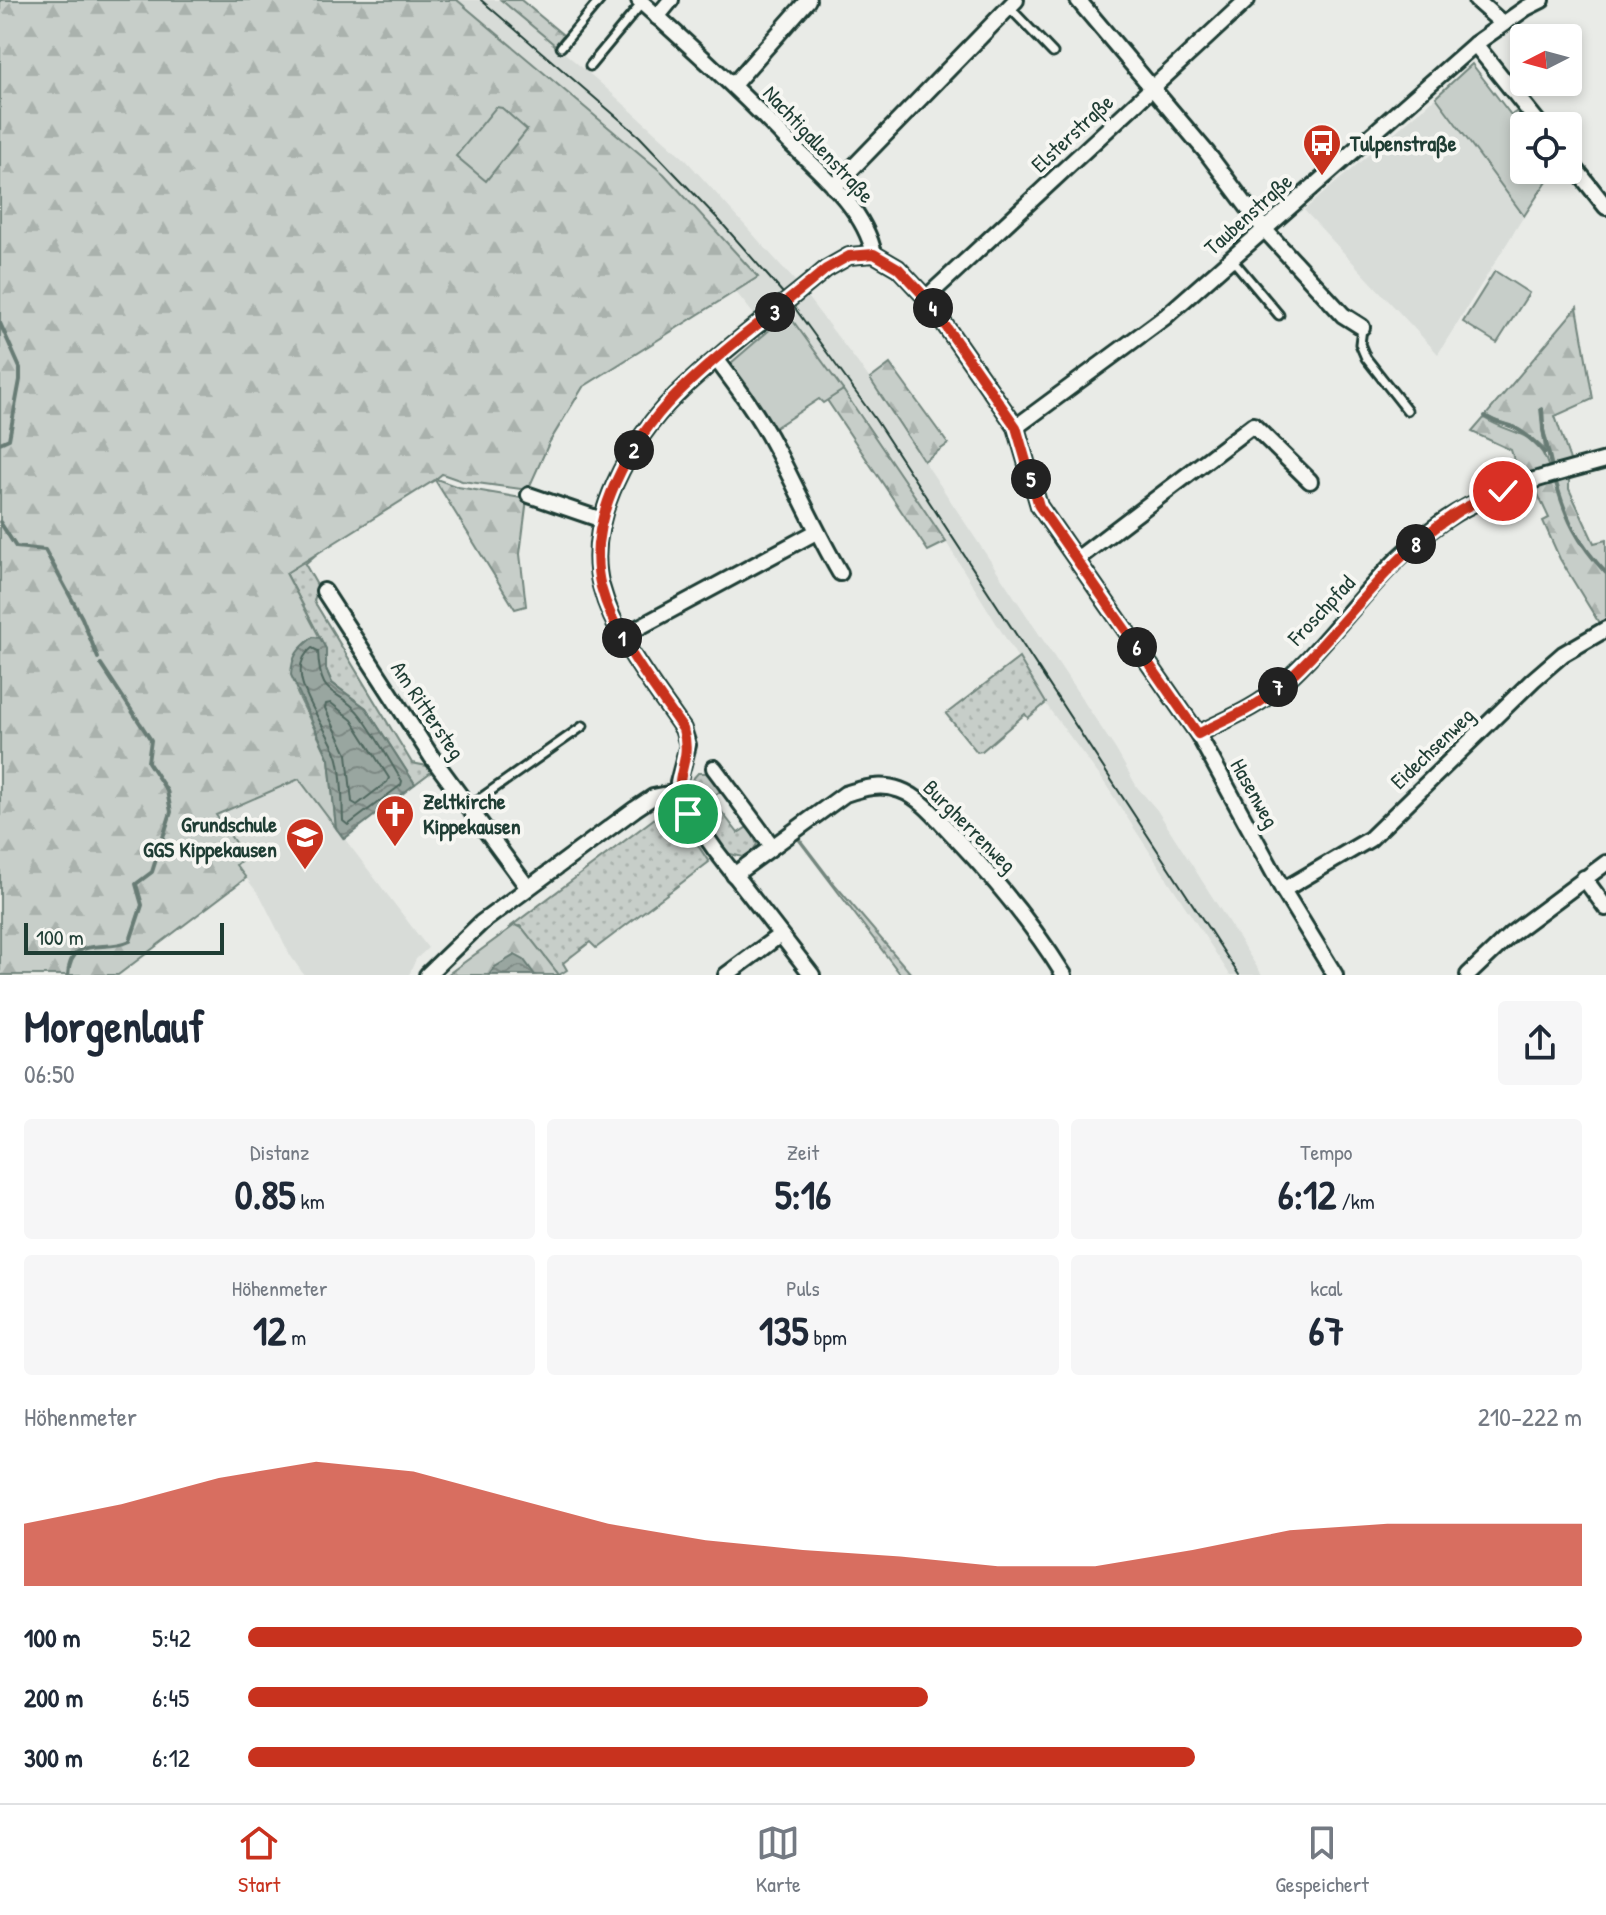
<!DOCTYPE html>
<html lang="de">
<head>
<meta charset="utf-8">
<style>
  :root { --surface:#fff; --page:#f6f6f7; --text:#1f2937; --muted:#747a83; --line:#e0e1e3; --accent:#c8321e }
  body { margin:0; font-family:"Patrick Hand",sans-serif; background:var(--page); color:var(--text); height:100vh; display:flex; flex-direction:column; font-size:30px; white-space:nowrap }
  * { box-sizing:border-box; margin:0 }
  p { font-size:26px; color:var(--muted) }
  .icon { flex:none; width:44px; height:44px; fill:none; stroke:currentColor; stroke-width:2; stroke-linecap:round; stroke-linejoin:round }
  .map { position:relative; height:975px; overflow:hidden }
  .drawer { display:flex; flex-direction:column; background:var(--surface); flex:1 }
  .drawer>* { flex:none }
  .needle { width:52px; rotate:264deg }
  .buttons { position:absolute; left:1510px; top:24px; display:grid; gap:16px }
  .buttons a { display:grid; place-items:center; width:72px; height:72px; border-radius:8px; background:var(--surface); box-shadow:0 4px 12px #0003; font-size:40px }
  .scale { position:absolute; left:24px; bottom:20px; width:200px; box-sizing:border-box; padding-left:8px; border:4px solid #1f3d34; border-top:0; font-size:22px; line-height:28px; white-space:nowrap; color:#1f3d34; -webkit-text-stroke:6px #f6f6f2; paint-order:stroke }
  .pin { position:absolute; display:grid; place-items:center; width:68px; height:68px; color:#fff; margin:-34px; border:4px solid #fff; border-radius:50%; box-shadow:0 2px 8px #0007 }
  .km { position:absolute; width:40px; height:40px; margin:-20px; border-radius:50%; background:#222; color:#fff; font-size:22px; line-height:40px; text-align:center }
  .round { display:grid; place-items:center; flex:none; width:84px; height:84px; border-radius:8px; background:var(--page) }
  .overview { display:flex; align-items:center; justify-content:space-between; height:136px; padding:0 24px }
  h1 { font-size:44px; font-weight:700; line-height:60px }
  .metrics { display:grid; grid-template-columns:repeat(3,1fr); gap:12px; height:136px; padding:8px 24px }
  .metrics div { display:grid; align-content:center; border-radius:8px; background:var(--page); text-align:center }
  .metrics b { font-size:40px; font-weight:700 }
  .metrics small { font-size:22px; font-weight:400 }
  .metrics p { font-size:22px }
  .chart { height:224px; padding:16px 24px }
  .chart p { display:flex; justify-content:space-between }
  .chart svg { width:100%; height:144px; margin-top:8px; fill:var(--accent); opacity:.7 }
  ul { padding:0 24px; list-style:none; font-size:26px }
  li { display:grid; grid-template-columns:128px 96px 1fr; align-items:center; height:60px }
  li i { height:20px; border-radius:10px; background:var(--accent) }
  .tabs { display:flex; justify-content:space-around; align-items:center; height:112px; border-top:2px solid var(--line); background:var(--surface); font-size:22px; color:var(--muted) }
  .tabs a { display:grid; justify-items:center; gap:4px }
  .tabs .on { color:var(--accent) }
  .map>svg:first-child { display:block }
</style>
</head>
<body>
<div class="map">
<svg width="1606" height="975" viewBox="0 0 1606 975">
  <defs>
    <pattern id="grass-dots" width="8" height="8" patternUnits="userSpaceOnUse" patternTransform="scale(2)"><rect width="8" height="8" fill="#c7cec9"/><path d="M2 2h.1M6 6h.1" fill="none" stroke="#aab2ad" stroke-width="1.8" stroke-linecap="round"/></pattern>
    <pattern id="forest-firs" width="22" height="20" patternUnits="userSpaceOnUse" patternTransform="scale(2)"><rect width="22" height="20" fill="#c7cec9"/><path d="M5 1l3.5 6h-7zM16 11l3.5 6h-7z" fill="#aab2ad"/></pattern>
    <pattern id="water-waves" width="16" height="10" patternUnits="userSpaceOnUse" patternTransform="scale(2)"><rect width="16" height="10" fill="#99a6a0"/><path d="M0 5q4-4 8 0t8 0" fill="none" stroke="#7c8883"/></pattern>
  </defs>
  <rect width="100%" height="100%" fill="#e9ebe7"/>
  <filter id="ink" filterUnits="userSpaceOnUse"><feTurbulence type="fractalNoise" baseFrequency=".0125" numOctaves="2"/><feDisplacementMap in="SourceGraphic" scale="16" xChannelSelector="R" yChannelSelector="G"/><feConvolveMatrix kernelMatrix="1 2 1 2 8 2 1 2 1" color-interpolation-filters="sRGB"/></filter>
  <g filter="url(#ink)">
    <g fill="#d8dcd8">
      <polygon points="457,0 501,0 597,80 686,160 795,281 867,375 1116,750 1137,787 1157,810 1262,975 1230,975 1102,779 1050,710 946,542 861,414 777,300 756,317 735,291 757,276 664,174"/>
      <polygon points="1436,97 1524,216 1438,354 1304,210"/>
      <polygon points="299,779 428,948 416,959 409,975 304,975 290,955 261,897 235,864 245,857 215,816"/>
    </g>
    <g fill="url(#grass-dots)" stroke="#73867e" stroke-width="2">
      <polygon points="319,552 305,564 318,587 314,601 412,763 427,766 431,772 415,784 366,708 332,683 326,669 326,649 286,573"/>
      <polygon points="1019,658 1046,703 1028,718 1025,714 982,751 977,752 946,714"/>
      <path d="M698,773H706L722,790L711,798L738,833L749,826L757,844L752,852L743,857L726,853C710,830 692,812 690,782Z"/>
      <path d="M659,815C682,814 697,845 709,862L596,948L590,942L563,963L567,970L559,975L523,929L520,926L510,927Z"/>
      <polygon points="799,838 831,880 912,975 901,975 798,839"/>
    </g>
    <g fill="url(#forest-firs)" stroke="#73867e" stroke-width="2">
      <polygon points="0,0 457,0 664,174 758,277 583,387 549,443 528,490 462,481 442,474 436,479 458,487 527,499 520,554 526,606 515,609 435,480 286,573 320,638 313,637 297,693 329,759 336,828 299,779 216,815 245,857 236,865 246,878 118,975 0,975"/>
      <polygon points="501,0 521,0 563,35 555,45"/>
      <path d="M1577,307L1593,399L1555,416L1571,463L1553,467L1544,430L1543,409H1540L1545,450C1536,442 1529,434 1518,429C1508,423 1496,423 1486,415Z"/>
      <polygon points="890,364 948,444 924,461 870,379"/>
      <polygon points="843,390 946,542 928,551 827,400"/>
      <path d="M1484,418C1512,436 1537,429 1549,468L1519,477L1511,450L1472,432Z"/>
      <polygon points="1569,477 1569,489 1594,543 1606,540 1606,621 1593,628 1599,623 1560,559 1543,521 1549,518 1535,488"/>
      <polygon points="515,925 523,929 559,975 447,975"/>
    </g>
    <g fill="#c7cec9" stroke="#73867e" stroke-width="2">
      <polygon points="1472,64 1511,115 1519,110 1532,126 1524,126 1524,170 1554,170 1524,216 1436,97"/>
      <polygon points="496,107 502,108 527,130 486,181 456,156"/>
      <polygon points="1495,271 1529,293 1497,343 1463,322"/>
      <polygon points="788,314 843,390 823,403 819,399 773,429 731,363"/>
    </g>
    <g fill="url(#water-waves)" stroke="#687c75" stroke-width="2">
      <path d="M313,637L320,638L326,649V669L332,683L366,708L415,784L344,839L336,828L329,759L291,675C292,655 298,649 313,637Z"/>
      <polygon points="515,955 524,960 535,975 489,975 495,967"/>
    </g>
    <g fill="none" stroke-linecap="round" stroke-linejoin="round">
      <g stroke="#50675f" stroke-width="2">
        <path d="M312,648L318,651C320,704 337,684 361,716C376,736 389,760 402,781L401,785L348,825L343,821C342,801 343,779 338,759C330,728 278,673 312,648Z"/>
        <polygon points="326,704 331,703 352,720 389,778 387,782 357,805 352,802 347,754 325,708"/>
      </g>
      <g stroke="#687c75" stroke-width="4">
        <polyline points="0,323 20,368 20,380 9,439 0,443"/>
        <polyline points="1542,409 1543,430 1552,470"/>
        <path d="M1485,416C1494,423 1504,423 1515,428C1527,434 1536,444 1545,453"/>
        <path d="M1555,479C1566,519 1577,542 1606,573"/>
        <polyline points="0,522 16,547 45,550 82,618 98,658"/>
        <path d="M68,975C71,934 104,953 130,941L142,905L136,884L152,872L171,812L167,791L148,762L151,740L101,664"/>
      </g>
      <g stroke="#1f3d34" stroke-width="13">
        <g id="service">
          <polyline points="1009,7 1053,53"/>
          <polyline points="561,47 600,0"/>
          <polyline points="590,66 642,3"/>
          <polyline points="1232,259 1279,315"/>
          <polyline points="1362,328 1360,344 1366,358 1407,410"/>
          <polyline points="468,807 583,726"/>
        </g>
      </g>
      <g stroke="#1f3d34" stroke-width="20">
        <g id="minor">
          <path d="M639,0C689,45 739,90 786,139C819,172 864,207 874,254"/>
          <polyline points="1078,0 1207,153 1264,229 1343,315 1362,327"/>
          <polyline points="1476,0 1502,23"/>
          <polyline points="657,17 671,0"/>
          <polyline points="1475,44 1541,126"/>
          <polyline points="733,85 808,0"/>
          <polyline points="1568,159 1606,207"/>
          <polyline points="834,187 1016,0"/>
          <polyline points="926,298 1247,0"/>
          <path d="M717,360C738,388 759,416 775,447C797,489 816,532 840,573"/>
          <polyline points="1016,427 1165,317 1475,44 1526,8 1542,0"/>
          <polyline points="529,495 602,520"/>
          <polyline points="1077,559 1253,425 1310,481"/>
          <polyline points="324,591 431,756 528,888"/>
          <polyline points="621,637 816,532"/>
          <path d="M1198,734C1220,722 1248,712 1268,696C1336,642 1380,558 1456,513C1502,486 1555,474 1606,460"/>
          <polyline points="714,768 772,846"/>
          <path d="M734,875L845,794C863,788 881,783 900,790C920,797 937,818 952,834C994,878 1032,923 1064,975"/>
          <polyline points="1584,878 1606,908"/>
          <polyline points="1283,890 1370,839 1533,680 1563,654 1606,629"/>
          <polyline points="427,975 481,923 635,809 653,797 678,792"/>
          <polyline points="726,975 780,935"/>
          <path d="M812,975L716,851L681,801L678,783L688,745L683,729C653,685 615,639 601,586C584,521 631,440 676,395C723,349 777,311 826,269L849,256L874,254L898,268L926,298L1016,427L1039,506L1198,734L1283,890L1335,975"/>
          <polyline points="1468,975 1511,934 1606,863"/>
        </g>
      </g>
      <use href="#service" stroke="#f6f6f2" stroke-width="7"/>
      <use href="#minor" stroke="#f6f6f2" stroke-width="14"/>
      <polyline stroke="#1f3d34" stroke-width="2" points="481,0 639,136 719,220 789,300 875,419 1239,975"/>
    </g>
  </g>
  <g fill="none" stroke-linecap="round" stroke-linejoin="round" filter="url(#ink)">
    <g stroke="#fff" stroke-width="16">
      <path id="route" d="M688,814C667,776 694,767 683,729C653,685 615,639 601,587C584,522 631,439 676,395C722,349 777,311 826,269L849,256L874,254L898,268L926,298L1016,427L1039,506L1198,734C1220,722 1248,712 1268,696C1336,642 1380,563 1453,515C1468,504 1486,498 1503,491"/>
    </g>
    <use href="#route" stroke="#c8321e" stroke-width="10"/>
  </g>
  <defs>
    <g id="bus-pin" transform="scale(2)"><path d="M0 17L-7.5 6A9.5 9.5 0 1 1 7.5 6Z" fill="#c8321e" stroke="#f6f6f2"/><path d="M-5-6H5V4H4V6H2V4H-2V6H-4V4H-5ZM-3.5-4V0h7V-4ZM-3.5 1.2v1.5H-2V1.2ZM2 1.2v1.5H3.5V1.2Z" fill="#fff"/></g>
    <g id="church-pin" transform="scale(2)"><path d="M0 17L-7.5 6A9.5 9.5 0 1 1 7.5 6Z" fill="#c8321e" stroke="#f6f6f2"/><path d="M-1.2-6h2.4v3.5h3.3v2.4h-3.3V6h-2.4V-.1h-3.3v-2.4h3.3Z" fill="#fff"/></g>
    <g id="school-pin" transform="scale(2)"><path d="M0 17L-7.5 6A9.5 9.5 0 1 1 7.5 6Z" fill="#c8321e" stroke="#f6f6f2"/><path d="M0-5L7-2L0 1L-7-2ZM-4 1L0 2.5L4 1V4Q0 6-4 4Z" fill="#fff"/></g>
  </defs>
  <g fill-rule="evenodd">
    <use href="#bus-pin" x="1322" y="143"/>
    <use href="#church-pin" x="395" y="814"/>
    <use href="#school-pin" x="305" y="837"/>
  </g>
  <g text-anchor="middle" stroke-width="8" stroke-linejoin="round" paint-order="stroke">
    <g font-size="22" fill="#1f3d34" stroke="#f6f6f2">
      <text transform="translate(1072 133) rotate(-43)" y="8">Elsterstraße</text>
      <text transform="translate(819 144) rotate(47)" y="8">Nachtigallenstraße</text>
      <text transform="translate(1248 214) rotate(-42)" y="8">Taubenstraße</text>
      <text transform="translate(1321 610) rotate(-47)" y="8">Froschpfad</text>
      <text transform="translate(428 710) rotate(56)" y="8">Am Rittersteg</text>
      <text transform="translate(1432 748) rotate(-44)" y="8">Eidechsenweg</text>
      <text transform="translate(1255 793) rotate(61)" y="8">Hasenweg</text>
      <text transform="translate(970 826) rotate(45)" y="8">Burgherrenweg</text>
    </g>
    <g font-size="22" font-weight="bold" fill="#1f3d34" stroke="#f6f6f2" text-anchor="start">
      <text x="1350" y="151">Tulpenstraße</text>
      <text x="423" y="809">Zeltkirche<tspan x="423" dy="25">Kippekausen</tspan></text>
      <text x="277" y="832" text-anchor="end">Grundschule<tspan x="277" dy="25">GGS Kippekausen</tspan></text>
    </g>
  </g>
</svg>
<div class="buttons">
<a><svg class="needle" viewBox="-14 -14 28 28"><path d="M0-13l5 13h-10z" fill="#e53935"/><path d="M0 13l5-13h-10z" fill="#747a83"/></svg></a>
<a><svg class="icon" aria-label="locate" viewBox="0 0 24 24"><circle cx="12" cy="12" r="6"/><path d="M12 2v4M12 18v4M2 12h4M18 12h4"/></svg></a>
</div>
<div class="scale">100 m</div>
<div class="pin" style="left:688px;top:814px;background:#1e9e55"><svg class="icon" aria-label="arrive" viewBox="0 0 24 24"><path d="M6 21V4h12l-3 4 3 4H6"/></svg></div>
<div class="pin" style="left:1503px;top:491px;background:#d93025"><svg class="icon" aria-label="check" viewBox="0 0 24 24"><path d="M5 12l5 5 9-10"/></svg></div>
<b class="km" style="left:622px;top:638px">1</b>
<b class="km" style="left:634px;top:450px">2</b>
<b class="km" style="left:775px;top:312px">3</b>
<b class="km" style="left:933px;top:308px">4</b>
<b class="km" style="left:1031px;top:479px">5</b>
<b class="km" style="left:1137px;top:647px">6</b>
<b class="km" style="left:1278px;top:687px">7</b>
<b class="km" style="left:1416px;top:544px">8</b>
</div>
<section class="drawer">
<div class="overview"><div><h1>Morgenlauf</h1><p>06:50</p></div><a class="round"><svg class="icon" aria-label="share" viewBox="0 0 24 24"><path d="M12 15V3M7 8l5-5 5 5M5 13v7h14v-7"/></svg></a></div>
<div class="metrics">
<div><p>Distanz</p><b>0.85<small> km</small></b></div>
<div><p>Zeit</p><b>5:16</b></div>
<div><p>Tempo</p><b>6:12<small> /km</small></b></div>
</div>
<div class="metrics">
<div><p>Höhenmeter</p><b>12<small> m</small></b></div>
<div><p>Puls</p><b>135<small> bpm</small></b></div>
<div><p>kcal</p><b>67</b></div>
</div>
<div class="chart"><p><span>Höhenmeter</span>210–222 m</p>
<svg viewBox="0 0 160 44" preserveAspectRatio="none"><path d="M0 44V25L10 19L20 11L30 6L40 9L50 17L60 25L70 30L80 33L90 35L100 38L110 38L120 33L130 27L140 25L150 25L160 25V44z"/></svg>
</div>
<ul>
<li><b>100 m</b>5:42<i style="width:100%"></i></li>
<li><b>200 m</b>6:45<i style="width:51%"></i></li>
<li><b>300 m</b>6:12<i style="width:71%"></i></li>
</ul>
</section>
<nav class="tabs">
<a class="on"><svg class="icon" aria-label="home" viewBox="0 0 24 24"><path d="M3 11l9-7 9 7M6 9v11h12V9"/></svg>Start</a>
<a><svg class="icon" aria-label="map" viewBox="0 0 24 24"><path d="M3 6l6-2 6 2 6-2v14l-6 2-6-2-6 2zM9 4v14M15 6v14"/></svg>Karte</a>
<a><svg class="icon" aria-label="saved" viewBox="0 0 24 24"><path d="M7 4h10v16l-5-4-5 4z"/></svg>Gespeichert</a>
</nav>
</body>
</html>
